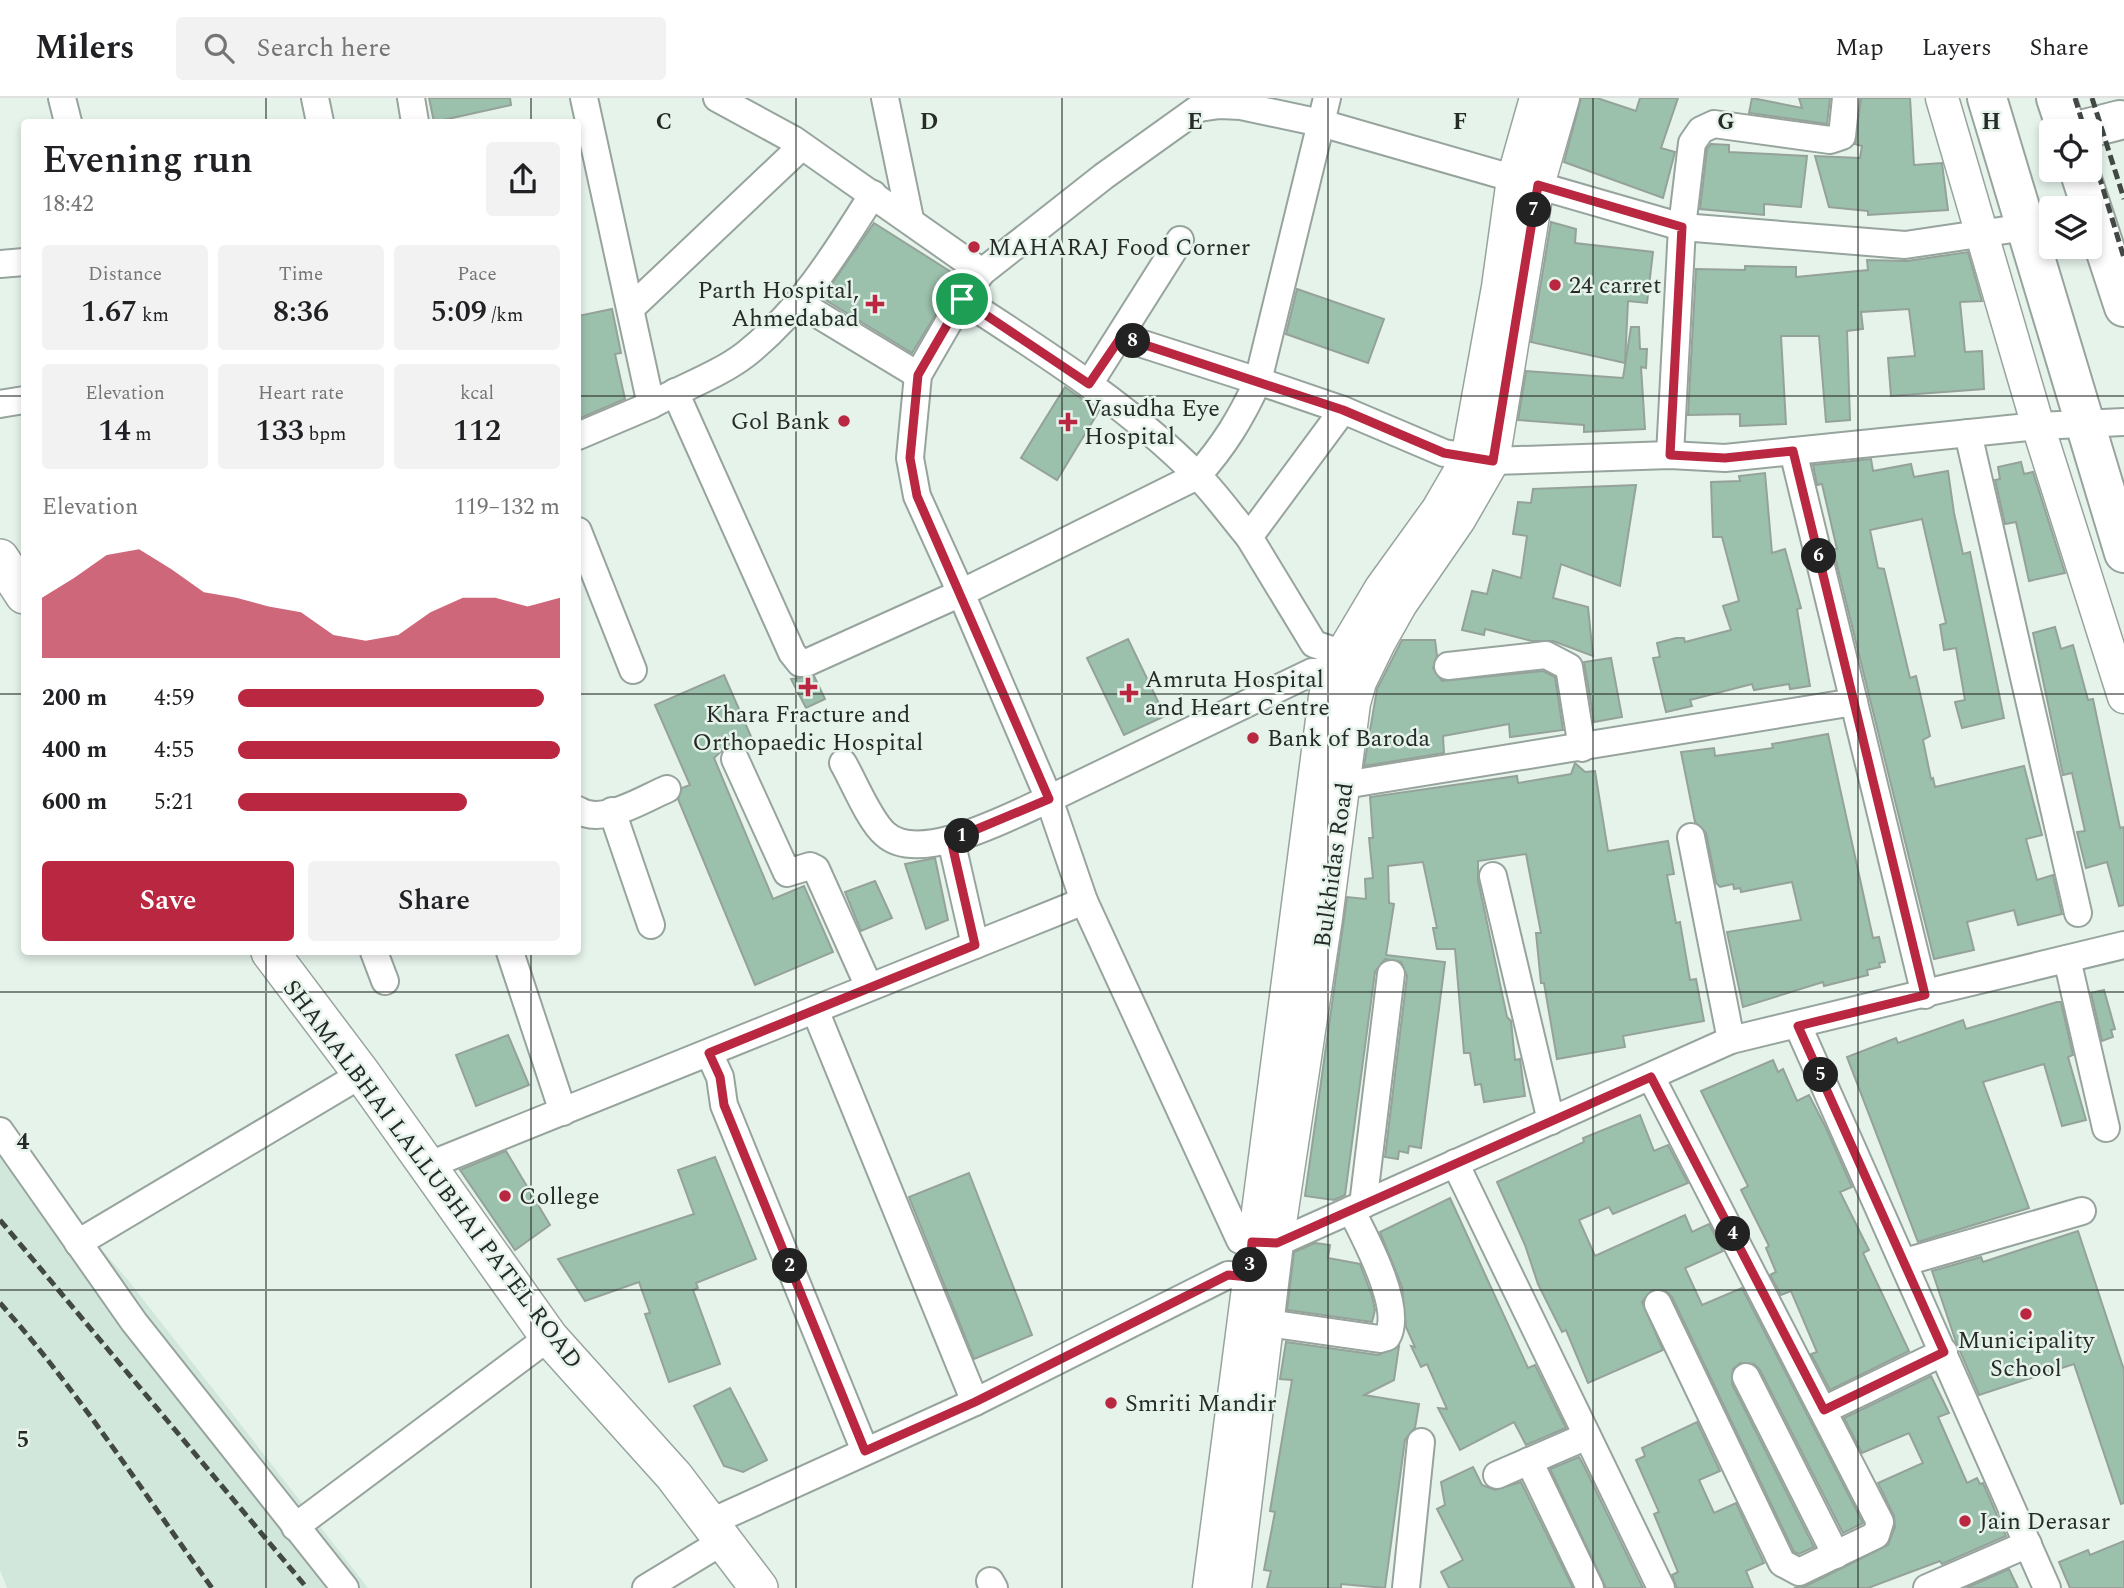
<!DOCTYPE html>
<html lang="en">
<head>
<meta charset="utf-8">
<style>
  :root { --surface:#fff; --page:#f2f2f2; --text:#202124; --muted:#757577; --line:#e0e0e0; --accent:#b92741 }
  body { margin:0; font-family:Spectral,serif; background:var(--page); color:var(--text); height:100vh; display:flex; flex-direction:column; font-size:26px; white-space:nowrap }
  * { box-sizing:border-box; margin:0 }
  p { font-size:23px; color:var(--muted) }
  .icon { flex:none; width:38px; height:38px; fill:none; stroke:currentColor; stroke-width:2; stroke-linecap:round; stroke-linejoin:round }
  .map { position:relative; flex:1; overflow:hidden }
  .drawer { position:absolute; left:21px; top:21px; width:560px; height:836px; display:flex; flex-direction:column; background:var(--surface); border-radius:7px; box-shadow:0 4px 10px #0003 }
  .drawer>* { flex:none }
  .buttons { position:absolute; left:2039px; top:21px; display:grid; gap:14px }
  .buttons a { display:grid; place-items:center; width:63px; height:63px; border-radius:7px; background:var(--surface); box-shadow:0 4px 10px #0003; font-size:35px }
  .pin { position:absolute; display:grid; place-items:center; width:60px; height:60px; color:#fff; margin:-30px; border:4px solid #fff; border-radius:50%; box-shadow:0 2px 7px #0007 }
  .km { position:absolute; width:35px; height:35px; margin:-18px; border-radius:50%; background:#222; color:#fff; font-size:19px; line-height:35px; text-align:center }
  .round { display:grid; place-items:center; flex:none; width:74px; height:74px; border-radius:7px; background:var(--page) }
  .head { display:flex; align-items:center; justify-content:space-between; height:119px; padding:0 21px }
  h1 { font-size:38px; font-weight:600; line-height:52px }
  .stats { display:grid; grid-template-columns:repeat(3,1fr); gap:10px; height:119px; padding:7px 21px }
  .stats div { display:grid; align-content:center; border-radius:7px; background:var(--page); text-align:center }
  .stats b { font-size:30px; font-weight:600 }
  .stats small { font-size:19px; font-weight:400 }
  .stats p { font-size:19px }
  .chart { height:196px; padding:14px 21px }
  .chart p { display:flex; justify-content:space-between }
  .chart svg { width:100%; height:126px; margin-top:7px; fill:var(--accent); opacity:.7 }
  .primary-button { display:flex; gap:14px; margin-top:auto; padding:14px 21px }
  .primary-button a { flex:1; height:80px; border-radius:7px; background:var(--accent); color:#fff; font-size:28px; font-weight:600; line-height:80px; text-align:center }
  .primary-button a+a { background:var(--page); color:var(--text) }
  ul { padding:0 21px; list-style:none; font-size:23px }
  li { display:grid; grid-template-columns:112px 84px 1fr; align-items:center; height:52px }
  li i { height:18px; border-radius:9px; background:var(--accent) }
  header { display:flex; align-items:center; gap:42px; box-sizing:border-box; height:98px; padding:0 35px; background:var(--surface); border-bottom:2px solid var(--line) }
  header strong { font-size:33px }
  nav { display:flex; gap:38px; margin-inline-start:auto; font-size:24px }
  .search { width:490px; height:63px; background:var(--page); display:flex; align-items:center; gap:18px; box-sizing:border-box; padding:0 24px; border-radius:7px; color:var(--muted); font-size:26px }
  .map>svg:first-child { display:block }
</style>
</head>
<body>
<header>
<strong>Milers</strong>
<div class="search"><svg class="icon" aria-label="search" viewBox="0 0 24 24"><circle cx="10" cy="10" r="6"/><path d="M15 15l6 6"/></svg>Search here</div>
<nav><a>Map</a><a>Layers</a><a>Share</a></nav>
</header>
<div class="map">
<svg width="2124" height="1490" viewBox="0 0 2124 1490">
  <rect width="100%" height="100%" fill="#e5f3eb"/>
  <polygon fill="#d2e7db" points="0,1034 128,1182 368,1490 7,1490 0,1472"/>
  <g fill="#9bc0ac" stroke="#95a29a" stroke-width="2">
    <polygon points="429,0 510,0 511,7 434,24"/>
    <polygon points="1581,0 1597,0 1636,13 1640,0 1678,0 1661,50 1675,54 1663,100 1564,64"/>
    <polygon points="1752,0 1802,10 1799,0 1830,0 1827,26 1749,15"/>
    <polygon points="1861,0 1910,0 1914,67 1942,65 1948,112 1868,117 1868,113 1829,109 1815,58 1860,60 1862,48 1855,46"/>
    <polygon points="1711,46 1729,47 1729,54 1807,58 1801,109 1764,106 1764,117 1700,111 1707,51"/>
    <polygon points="1551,124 1576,131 1575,145 1653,154 1647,205 1628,203 1625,265 1531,244"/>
    <polygon points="874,125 959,179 912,255 822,200"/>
    <polygon points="1968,154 1982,203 1960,204 1965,254 1982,253 1984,291 1891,298 1888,260 1915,258 1909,211 1861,214 1863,231 1847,233 1850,322 1826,324 1819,238 1781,238 1786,326 1740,328 1740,316 1688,317 1696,171 1745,172 1745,168 1796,169 1796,179 1868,172 1867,162 1907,163"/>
    <polygon points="1297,191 1384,221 1368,265 1286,236"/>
    <polygon points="612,211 621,255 615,256 625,301 578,321 578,218"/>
    <polygon points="1631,229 1639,229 1640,251 1647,251 1646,270 1641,269 1645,331 1584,334 1584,327 1518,322 1526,273 1623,280"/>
    <polygon points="1065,289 1099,313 1057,382 1021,360"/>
    <polygon points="1871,361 1873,373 1911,366 1914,379 1948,373 1954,415 1963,456 1970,454 2004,620 1962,630 1955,604 1965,602 1956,550 1944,552 1940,527 1946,525 1922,421 1870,432 1878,470 1884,471 1910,580 1916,578 1930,638 1923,642 1931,681 1933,680 1935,689 2024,668 2042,737 2026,741 2037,782 2053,777 2062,816 2018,827 2014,812 1967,824 1974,852 1934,861 1833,451 1837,451 1822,386 1817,387 1813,367"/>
    <polygon points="2021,364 2024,376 2033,374 2065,475 2029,483 2016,424 2005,426 1995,382 2000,381 1998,369"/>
    <polygon points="1765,375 1772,455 1785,451 1801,510 1797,511 1810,588 1790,591 1789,586 1754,592 1752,586 1690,602 1692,608 1666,614 1653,560 1660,559 1657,545 1676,540 1684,540 1685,544 1731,532 1723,508 1739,503 1722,439 1713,439 1711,384 1740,383 1739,378"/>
    <polygon points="1636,387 1620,488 1561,466 1553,500 1588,509 1593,558 1553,543 1532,543 1485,531 1484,537 1462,532 1472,493 1487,496 1493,472 1521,480 1527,438 1513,436 1518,404 1531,405 1533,391"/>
    <polygon points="2055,529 2061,551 2073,547 2088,602 2093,601 2120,730 2124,729 2124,807 2119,808 2107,764 2086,770 2077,734 2085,733 2072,675 2063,677 2033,535"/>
    <polygon points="1128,541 1165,618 1124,637 1087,560"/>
    <polygon points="1402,542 1435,542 1437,558 1433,570 1442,583 1543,573 1555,579 1563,632 1510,639 1509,626 1443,638 1444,655 1364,668 1377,591"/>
    <polygon points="1611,560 1622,619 1594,624 1584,564"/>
    <polygon points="724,577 753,643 743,648 729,646 714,660 773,801 804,788 833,854 755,887 678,701 682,690 690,687 655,607"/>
    <polygon points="814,578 825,601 806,610 791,581"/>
    <polygon points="1828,636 1873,840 1879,839 1885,864 1879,865 1880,869 1867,872 1868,877 1824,888 1823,884 1743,909 1727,834 1801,822 1792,784 1741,794 1740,790 1734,791 1733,786 1720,789 1716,785 1706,735 1695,724 1681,654 1714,650 1715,658 1773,650 1772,646"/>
    <polygon points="1575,665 1585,674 1595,673 1608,753 1668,743 1674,776 1667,777 1676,825 1680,824 1690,882 1696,881 1704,923 1623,938 1625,949 1557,961 1544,885 1541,885 1536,835 1541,835 1526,756 1478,763 1478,782 1507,919 1511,923 1515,962 1520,961 1525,998 1484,1004 1481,986 1475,987 1470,955 1464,955 1455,851 1437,851 1433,830 1437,830 1423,764 1388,768 1389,805 1394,806 1386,857 1445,864 1421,1050 1409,1048 1408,1055 1399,1053 1398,1061 1385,1059 1407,878 1401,864 1385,861 1375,874 1345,1097 1334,1102 1305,1098 1347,799 1366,801 1365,781 1373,780 1369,740 1373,740 1370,699 1517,678 1518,685 1571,676"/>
    <polygon points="935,760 948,822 926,831 905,766"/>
    <polygon points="875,783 892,820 861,833 845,794"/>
    <polygon points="2104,892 2115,931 2111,932 2113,939 2102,943 2091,895"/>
    <polygon points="2057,904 2061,904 2073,957 2068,959 2086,1022 2062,1028 2044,966 1983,984 2029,1110 1918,1144 1847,959 1896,940 1898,945 1963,922 1966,931"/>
    <polygon points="508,937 529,987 476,1008 456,957"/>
    <polygon points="1773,962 1778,974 1783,971 1797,1003 1809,997 1826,1030 1852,1089 1840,1094 1869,1152 1863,1155 1909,1253 1830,1292 1811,1256 1817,1254 1791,1193 1781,1197 1770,1177 1776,1174 1766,1150 1769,1148 1741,1092 1748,1088 1701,993"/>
    <polygon points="1640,1017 1654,1053 1668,1047 1688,1085 1613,1116 1609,1109 1579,1122 1595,1158 1685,1117 1692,1134 1709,1126 1723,1153 1685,1170 1702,1207 1742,1190 1863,1425 1843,1435 1760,1272 1754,1266 1740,1265 1733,1271 1732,1286 1814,1449 1799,1456 1794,1454 1672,1199 1666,1193 1652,1192 1642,1204 1663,1252 1588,1285 1566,1232 1562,1234 1538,1186 1525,1147 1497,1084 1584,1044 1583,1040"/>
    <polygon points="506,1053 550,1127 515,1152 460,1072"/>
    <polygon points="715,1059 756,1161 696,1185 698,1190 693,1192 720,1266 669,1284 645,1216 650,1215 639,1184 585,1203 558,1161 694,1116 678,1072"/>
    <polygon points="969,1075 1032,1237 974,1261 909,1099"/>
    <polygon points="1450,1100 1528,1270 1535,1267 1566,1330 1526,1347 1514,1324 1460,1352 1438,1310 1447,1311 1427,1266 1421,1269 1411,1248 1415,1249 1406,1229 1402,1189 1380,1134"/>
    <polygon points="2078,1133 2124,1272 2124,1405 2121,1406 2074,1266 1979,1297 1956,1244 1932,1173 1981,1159 1983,1164"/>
    <polygon points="1315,1145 1330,1147 1328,1160 1360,1166 1372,1198 1375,1212 1372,1224 1287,1212 1294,1154"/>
    <polygon points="1286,1244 1378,1257 1399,1248 1394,1282 1364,1297 1419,1306 1415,1330 1405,1342 1385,1490 1341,1486 1341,1490 1267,1490 1271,1473 1264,1472 1275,1414 1270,1413 1292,1282 1280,1281"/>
    <polygon points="1931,1278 1949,1315 1938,1319 1967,1385 1977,1380 1980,1386 1983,1385 2006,1438 1942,1466 1940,1463 1868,1490 1794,1490 1806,1488 1888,1447 1895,1429 1894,1418 1878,1385 1923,1365 1909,1335 1862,1355 1844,1320"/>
    <polygon points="730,1290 767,1362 743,1374 724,1368 694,1308"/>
    <polygon points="1697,1324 1720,1373 1699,1382 1714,1415 1736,1405 1764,1465 1746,1473 1753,1490 1677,1490 1672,1477 1678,1474 1654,1416 1659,1414 1636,1362 1645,1358 1642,1350"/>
    <polygon points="1579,1359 1584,1368 1643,1490 1606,1490 1550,1371"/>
    <polygon points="1473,1369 1482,1387 1495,1392 1521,1384 1573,1490 1449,1490 1441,1474 1463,1462 1437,1411 1445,1407 1441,1384"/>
    <polygon points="2124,1443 2124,1490 2070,1490 2059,1464 2088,1452 2090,1457"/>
    <polygon points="2009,1471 2018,1490 1966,1490"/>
  </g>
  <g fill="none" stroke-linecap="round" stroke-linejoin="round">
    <g stroke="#97a49d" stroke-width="30">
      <g id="minor">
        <polyline points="62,0 68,24"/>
        <polyline points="315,0 320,24"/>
        <polyline points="411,0 415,24"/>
        <path d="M584,0L651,307C681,290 719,277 746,256C801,212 836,155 873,96"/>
        <polyline points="717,0 794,42 982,174"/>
        <polyline points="885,0 910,121"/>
        <polyline points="1327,0 1258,283 1343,312"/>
        <polyline points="0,166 24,164"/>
        <polyline points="799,205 918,277"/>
        <polyline points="632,209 802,48"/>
        <polyline points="1089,286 1180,142"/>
        <polyline points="675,294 792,555 800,565 806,565 961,495 917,398 910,360 918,277 962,201"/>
        <polyline points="0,306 24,302"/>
        <polyline points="1968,335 2078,815"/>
        <polyline points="578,338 651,307"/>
        <polyline points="1793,353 1925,897"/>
        <polyline points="1670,357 1682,129 1692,45 1701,32 1714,26 1830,42 1842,38 1846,0"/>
        <polyline points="578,433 633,572"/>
        <path d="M1249,439C1232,419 1216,396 1197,377C1128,307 1043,254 962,201L982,174L1104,78L1199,10L1220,7L1241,8L1321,25L1682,129L1905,147L2026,129"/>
        <polyline points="1361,562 1314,546 1249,439 1343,312 1444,355 1493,363 1670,357 1725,360 2038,328 2124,324"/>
        <polyline points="1448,568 1546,557 1569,569 1582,650"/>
        <polyline points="735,661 787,775 810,768 816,771 869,889"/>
        <path d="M843,665C854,684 869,722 885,736C920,768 1012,717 1049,701L961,495L1197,378C1224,348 1241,320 1258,283L1121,239"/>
        <polyline points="1344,687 1854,604"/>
        <path d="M578,712C602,728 643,701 667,691"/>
        <polyline points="612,713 651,827"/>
        <polyline points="1691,739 1731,942"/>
        <polyline points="951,742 975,847"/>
        <polyline points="1493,778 1551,1023"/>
        <polyline points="1084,803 1049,701 1312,574 1331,574 1347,580"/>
        <polyline points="374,854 385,883"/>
        <polyline points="510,854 563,1014"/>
        <polyline points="2067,861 2106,1030"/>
        <polyline points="815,912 975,1304"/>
        <polyline points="1798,928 2047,1490"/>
        <polyline points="709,955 720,979 724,1007 865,1353"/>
        <polyline points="1651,979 1880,1424 1876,1437 1799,1474 1782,1465 1658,1206"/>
        <polyline points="0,1033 134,1224 345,1490"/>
        <polyline points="1455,1065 1661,1490"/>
        <polyline points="427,1068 1084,803 1240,1142 1277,1145 1731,942 2124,847"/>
        <polyline points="1363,1107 1391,876"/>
        <polyline points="78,1145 362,976"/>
        <polyline points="1905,1164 2082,1113"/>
        <path d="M1267,1225L1380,1241L1387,1239C1404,1211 1365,1139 1351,1112"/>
        <polyline points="1746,1279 1836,1457"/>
        <polyline points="1824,1312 1944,1254"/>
        <polyline points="1529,1363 1590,1490"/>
        <polyline points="1497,1377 1587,1338"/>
        <polyline points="711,1424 975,1304 1228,1177 1268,1180"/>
        <polyline points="295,1429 549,1239"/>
        <polyline points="990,1483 994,1490"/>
        <polyline points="646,1490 725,1442"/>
        <polyline points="1406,1490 1421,1344"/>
        <polyline points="1927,1490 2028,1446"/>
      </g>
    </g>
    <g stroke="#97a49d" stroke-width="35">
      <g id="tertiary">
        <polyline points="1942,0 2038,328 2124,599"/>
        <polyline points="1209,1490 1325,599 1331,574 1381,490 1438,411 1467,361 1498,189 1513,81 1536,0"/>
        <polyline points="1235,1490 1277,1145 1326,820 1354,605 1360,584 1379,545 1401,506 1459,422 1493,363 1538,87 1563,0"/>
      </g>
    </g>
    <g stroke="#97a49d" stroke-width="40">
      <g id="secondary">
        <polyline points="0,460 24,497"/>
        <polyline points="270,854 362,976 549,1239 674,1378 759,1490"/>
      </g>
    </g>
    <g stroke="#97a49d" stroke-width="42">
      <g id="primary">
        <polyline points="1987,0 2124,455"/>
        <polyline points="2056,0 2067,33"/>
        <polyline points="2077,33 2120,22"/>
        <polyline points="2079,72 2124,209"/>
      </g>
    </g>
    <use href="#minor" stroke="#fff" stroke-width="26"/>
    <use href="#tertiary" stroke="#fff" stroke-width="32"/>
    <use href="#secondary" stroke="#fff" stroke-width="37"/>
    <use href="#primary" stroke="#fff" stroke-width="38"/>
    <g stroke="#424844" stroke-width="5" stroke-dasharray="10 5" stroke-linecap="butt">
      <polyline points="2075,0 2085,33"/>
      <polyline points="2092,0 2124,101"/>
      <polyline points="2090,48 2124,160"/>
      <polyline points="0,1122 307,1490"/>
      <path d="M0,1205C79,1294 142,1393 212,1490"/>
    </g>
  </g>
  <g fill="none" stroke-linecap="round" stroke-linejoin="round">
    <g stroke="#fff" stroke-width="14">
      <polygon id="route" points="1538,87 1682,129 1670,357 1725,360 1793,353 1925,897 1798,928 1944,1254 1824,1312 1651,979 1277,1145 1252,1144 1249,1179 1228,1177 975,1304 865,1353 724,1007 720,979 709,955 975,847 951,742 1049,701 917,398 910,360 918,277 962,201 1089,286 1121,239 1343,312 1444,355 1493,363"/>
    </g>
    <use href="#route" stroke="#b92741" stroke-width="9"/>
  </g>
  <path fill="none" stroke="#262b28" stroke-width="2" stroke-opacity="0.55" d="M266,0V24M531,0V24M796,0V1490M1062,0V1490M1328,0V1490M1593,0V1490M1858,0V1490M0,298H24M578,298H2124M0,596H24M578,596H2124M266,854V1490M531,854V1490M0,894H2124M0,1192H2124"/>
  <g fill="#b92741" stroke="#e5f3eb" stroke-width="2.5">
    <circle cx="974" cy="149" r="7"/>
    <circle cx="1555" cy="187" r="7"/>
    <path d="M871.5 195.5h7v7h7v7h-7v7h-7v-7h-7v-7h7z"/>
    <circle cx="844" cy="323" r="7"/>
    <path d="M1064.5 313.5h7v7h7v7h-7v7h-7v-7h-7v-7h7z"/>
    <path d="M804.5 578.5h7v7h7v7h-7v7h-7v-7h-7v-7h7z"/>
    <path d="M1125.5 584.5h7v7h7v7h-7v7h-7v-7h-7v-7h7z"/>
    <circle cx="1253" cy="640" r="7"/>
    <circle cx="505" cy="1098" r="7"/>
    <circle cx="2026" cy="1216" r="7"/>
    <circle cx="1111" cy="1305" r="7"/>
    <circle cx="1965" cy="1423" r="7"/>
  </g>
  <g text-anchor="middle" stroke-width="5" stroke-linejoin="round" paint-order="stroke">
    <g font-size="24" fill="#262b28" stroke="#e5f3eb" text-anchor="start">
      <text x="988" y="157">MAHARAJ Food Corner</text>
      <text x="1569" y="195">24 carret</text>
      <text x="859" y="200" text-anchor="end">Parth Hospital,<tspan x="859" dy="28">Ahmedabad</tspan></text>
      <text x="1084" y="318">Vasudha Eye<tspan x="1084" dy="28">Hospital</tspan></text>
      <text x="830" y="331" text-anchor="end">Gol Bank</text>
      <text x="1145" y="589">Amruta Hospital<tspan x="1145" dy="28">and Heart Centre</tspan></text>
      <text x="808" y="624" text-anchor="middle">Khara Fracture and<tspan x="808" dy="28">Orthopaedic Hospital</tspan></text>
      <text x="1267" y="648">Bank of Baroda</text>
      <text x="519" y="1106">College</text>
      <text x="2026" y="1250" text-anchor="middle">Municipality<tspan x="2026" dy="28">School</tspan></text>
      <text x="1125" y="1313">Smriti Mandir</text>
      <text x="1979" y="1431">Jain Derasar</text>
    </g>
    <g font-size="24" fill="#262b28" stroke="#e5f3eb">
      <text transform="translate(1333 767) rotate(-82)" y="8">Bulkhidas Road</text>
      <text transform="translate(433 1076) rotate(53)" y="8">SHAMALBHAI LALLUBHAI PATEL ROAD</text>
    </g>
  </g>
  <g font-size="23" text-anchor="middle" font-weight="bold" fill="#262b28" stroke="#e5f3eb" stroke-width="5" stroke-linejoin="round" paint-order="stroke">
    <text x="664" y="31">C</text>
    <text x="929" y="31">D</text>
    <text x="1195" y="31">E</text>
    <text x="1460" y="31">F</text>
    <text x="1726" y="31">G</text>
    <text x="1991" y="31">H</text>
    <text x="23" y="1051">4</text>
    <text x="23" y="1349">5</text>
  </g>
</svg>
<div class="buttons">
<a><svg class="icon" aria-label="locate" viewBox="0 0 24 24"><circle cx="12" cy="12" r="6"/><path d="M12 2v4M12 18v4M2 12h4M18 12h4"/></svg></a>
<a><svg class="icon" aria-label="layers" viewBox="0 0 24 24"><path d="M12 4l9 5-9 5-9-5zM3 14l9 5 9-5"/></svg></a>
</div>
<div class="pin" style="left:962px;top:201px;background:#1e9e55"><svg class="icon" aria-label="arrive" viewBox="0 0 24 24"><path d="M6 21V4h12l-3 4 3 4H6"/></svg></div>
<b class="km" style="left:962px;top:738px">1</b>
<b class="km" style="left:790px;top:1168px">2</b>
<b class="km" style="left:1250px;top:1167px">3</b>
<b class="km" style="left:1733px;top:1136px">4</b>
<b class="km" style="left:1821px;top:977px">5</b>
<b class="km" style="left:1819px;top:458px">6</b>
<b class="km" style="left:1534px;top:112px">7</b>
<b class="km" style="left:1133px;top:243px">8</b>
<section class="drawer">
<div class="head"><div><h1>Evening run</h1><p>18:42</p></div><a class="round"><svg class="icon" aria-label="share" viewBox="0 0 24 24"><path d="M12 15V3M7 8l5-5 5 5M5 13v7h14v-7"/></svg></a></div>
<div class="stats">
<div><p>Distance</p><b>1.67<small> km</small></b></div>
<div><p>Time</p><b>8:36</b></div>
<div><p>Pace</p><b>5:09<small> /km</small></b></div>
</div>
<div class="stats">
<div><p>Elevation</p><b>14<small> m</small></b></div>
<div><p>Heart rate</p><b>133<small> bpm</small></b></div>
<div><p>kcal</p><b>112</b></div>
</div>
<div class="chart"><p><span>Elevation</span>119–132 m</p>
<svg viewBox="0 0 160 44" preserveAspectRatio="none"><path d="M0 44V23L10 16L20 8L30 6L40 13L50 21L60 23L70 26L80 28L90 36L100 38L110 36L120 28L130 23L140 23L150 26L160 23V44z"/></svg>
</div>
<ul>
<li><b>200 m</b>4:59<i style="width:95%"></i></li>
<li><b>400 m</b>4:55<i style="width:100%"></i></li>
<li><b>600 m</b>5:21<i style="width:71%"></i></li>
</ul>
<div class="primary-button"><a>Save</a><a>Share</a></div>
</section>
</div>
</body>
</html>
